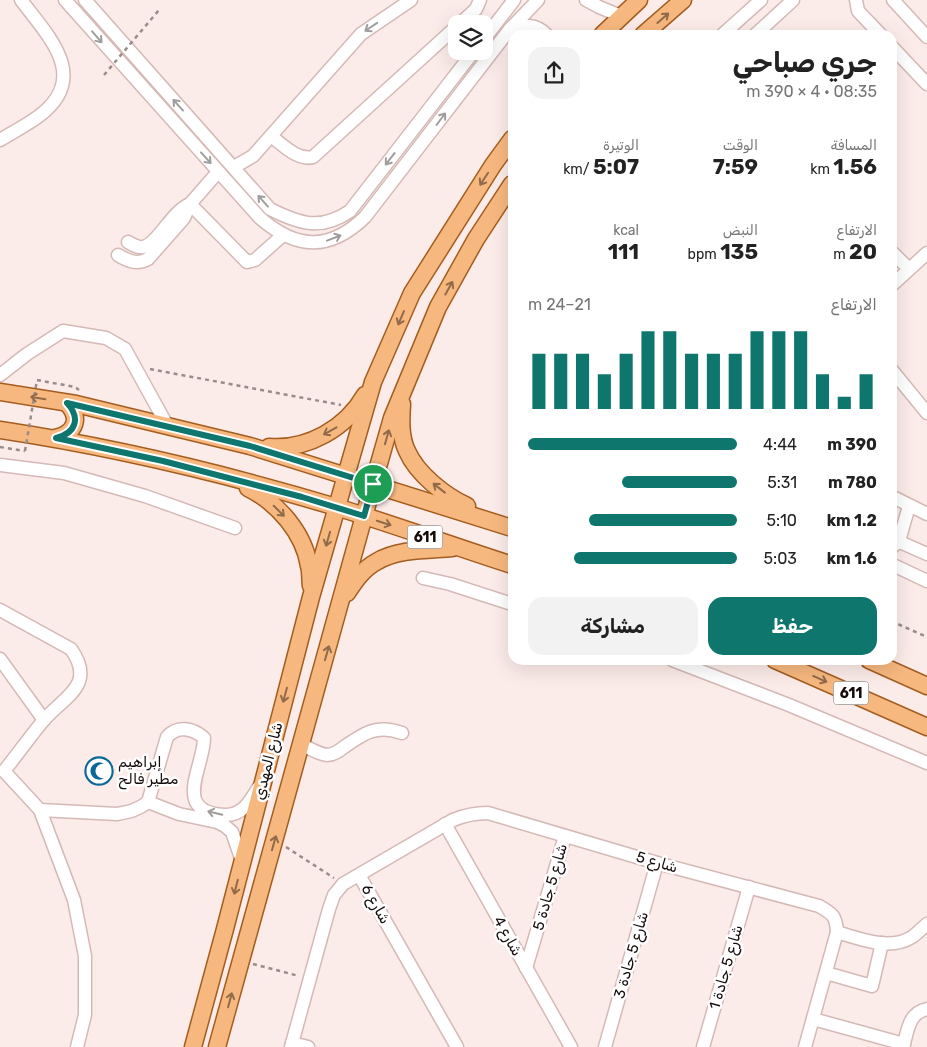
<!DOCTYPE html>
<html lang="ar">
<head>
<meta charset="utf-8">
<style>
  :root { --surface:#fff; --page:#f2f2f2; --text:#222; --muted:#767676; --accent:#0f766e }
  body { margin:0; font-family:Rubik,"Noto Sans Arabic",sans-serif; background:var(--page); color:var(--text); direction:rtl; height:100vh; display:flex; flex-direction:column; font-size:19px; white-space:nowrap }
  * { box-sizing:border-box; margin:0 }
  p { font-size:16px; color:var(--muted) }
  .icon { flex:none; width:28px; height:28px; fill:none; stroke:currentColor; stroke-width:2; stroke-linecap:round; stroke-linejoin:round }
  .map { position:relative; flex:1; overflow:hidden; direction:ltr }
  .sheet { position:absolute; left:508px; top:30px; width:389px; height:635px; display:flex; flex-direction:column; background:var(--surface); border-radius:15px; box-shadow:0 5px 20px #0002; direction:rtl }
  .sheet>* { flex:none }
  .buttons { position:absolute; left:448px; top:15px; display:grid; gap:10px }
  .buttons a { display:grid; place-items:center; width:45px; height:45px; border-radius:10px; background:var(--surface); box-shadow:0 5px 20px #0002; font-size:25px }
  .pin { position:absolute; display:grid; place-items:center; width:42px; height:42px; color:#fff; margin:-21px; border:2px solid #fff; border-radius:50%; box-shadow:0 1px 5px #0007 }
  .round { display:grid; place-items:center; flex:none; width:52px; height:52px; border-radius:15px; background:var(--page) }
  .head { display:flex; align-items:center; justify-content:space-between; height:85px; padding:0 20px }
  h1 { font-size:28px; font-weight:700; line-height:38px }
  .figures { display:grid; grid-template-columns:repeat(3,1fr); gap:8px; height:85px; padding:5px 20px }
  .figures div { display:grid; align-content:center }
  .figures b { font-size:21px; font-weight:700 }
  .figures small { font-size:14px; font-weight:400 }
  .figures p { font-size:14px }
  .chart { height:140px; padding:10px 20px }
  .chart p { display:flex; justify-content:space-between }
  .chart svg { width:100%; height:90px; margin-top:5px; stroke:var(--accent); stroke-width:6 }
  .primary-button { display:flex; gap:10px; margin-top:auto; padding:10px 20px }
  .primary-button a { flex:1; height:58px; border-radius:15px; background:var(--accent); color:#fff; font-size:20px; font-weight:700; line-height:58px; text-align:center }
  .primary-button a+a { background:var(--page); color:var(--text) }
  ul { padding:0 20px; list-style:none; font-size:16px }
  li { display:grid; grid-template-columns:80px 60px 1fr; align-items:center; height:38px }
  li i { height:12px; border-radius:6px; background:var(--accent) }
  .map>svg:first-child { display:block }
</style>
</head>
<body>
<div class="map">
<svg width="927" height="1047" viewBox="0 0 927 1047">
  <rect width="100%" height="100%" fill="#fcece9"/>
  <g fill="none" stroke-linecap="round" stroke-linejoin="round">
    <g stroke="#d4b9b6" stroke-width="15">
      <g id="minor">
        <path d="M65,0L260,218C297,250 330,251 365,217L510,29L538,0"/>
        <path d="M85,0L270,209C300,224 321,231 350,211L474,51"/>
        <polyline points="586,0 599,7 621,16"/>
        <polyline points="856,0 858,11 881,35"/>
        <polyline points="893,0 927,37"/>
        <polyline points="460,24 476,9 480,0"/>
        <path d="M510,29C525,25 535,23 547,35"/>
        <polyline points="722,35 761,0"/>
        <polyline points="755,35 793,0"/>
        <polyline points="484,39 514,0"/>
        <polyline points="891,46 927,84"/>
        <path d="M271,136C283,145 298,161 313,157L456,27"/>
        <path d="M0,140C13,132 27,125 39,116C91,77 48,36 21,0"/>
        <polyline points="234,167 253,156 361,34 411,0"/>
        <polyline points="190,204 247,262 255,260 283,235"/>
        <path d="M128,242C133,245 138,248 143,247C157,245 172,211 190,204"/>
        <polyline points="891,251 909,269"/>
        <path d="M118,255C128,261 137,265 148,259L184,218L190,204L218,172"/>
        <polyline points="891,286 927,253"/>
        <polyline points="891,369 927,413"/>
        <polyline points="0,375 27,354 63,331 106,338 125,349 168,427"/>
        <polyline points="0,465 64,473 145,496 235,528"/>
        <polyline points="891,496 927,514"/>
        <polyline points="893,539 927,554"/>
        <polyline points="891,548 899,541 909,506"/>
        <polyline points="891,564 927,581"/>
        <polyline points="423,578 450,584 512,604"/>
        <path d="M0,610L71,649C97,686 63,697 43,721C29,738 17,755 4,771L40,810L74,900L85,956V1015L77,1047"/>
        <polyline points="0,659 44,720"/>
        <polyline points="672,660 789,705 927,763"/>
        <path d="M301,744C309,748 318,754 327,755C334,755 339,751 344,747C364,733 377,724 402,733"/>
        <path d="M40,810L117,814C129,812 138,810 148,802"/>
        <polyline points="445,824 571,1047"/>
        <path d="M242,861L232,832L225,826L217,822L179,814L148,802L167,737C177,725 193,728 204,738C204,767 171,812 224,815C242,816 250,802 258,788"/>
        <polyline points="359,875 457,1047"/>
        <path d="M837,932C860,939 890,951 912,937C918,933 922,928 927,924"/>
        <polyline points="526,968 565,836"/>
        <polyline points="826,973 872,986 882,943"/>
        <polyline points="813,1019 904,1044"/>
        <polyline points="292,1043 308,1047"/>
        <path d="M291,1047L329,909L334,895L343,884L453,820C465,815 475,813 488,813L657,863L819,906C833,914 836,916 837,932L805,1047"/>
        <polyline points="605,1047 657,863"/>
        <polyline points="703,1047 749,887"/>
        <path d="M903,1047C908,1031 908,1013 927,1009"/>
      </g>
    </g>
    <g stroke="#a45d1f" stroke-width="19">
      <g id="major">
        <polyline points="602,35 639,0"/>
        <polyline points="643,35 683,0"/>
        <polyline points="0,392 76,404 250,446 512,528"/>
        <path d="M402,404C401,419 400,437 407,451C417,474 445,496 467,506"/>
        <path d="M0,430C113,447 226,474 336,507C395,525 453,546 512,565"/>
        <path d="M55,438C76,433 81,418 67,403"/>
        <path d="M269,447C308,450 346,428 365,395"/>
        <path d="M248,488C278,503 304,533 309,566C311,573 310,580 311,586"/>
        <path d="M347,593C355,581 363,569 376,562C397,549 427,550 452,548"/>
        <polyline points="775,660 927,727"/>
        <polyline points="869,660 927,686"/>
        <polyline points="193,1047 225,929 311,597 373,382 412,293 493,165 512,139"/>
        <polyline points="217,1047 364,516 392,418 438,307 476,239 512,184"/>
      </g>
    </g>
    <g stroke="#998c8a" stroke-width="2.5" stroke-dasharray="4 4" stroke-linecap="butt">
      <polyline points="150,369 341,405"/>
      <polyline points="37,380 75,387 79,390"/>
      <polyline points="0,447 25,451"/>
      <polyline points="891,621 927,637"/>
      <polyline points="286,847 334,878"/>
      <polyline points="253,964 299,976"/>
    </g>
    <use href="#minor" stroke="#fff" stroke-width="12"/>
    <use href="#major" stroke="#f7b87f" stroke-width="16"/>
    <g stroke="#998c8a" stroke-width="2.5" stroke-dasharray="4 4" stroke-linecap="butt">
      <polyline points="104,75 159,10"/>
      <polyline points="25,451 37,380"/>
    </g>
  </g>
  <defs><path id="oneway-shaft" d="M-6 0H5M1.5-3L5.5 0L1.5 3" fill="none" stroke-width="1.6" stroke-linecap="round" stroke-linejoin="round" transform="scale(1.25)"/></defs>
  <g stroke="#916a4a">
    <use href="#oneway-shaft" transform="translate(663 18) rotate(-41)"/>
    <use href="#oneway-shaft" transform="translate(484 179) rotate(123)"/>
    <use href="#oneway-shaft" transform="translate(449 288) rotate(-61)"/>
    <use href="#oneway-shaft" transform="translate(401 318) rotate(113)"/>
    <use href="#oneway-shaft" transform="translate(38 398) rotate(-171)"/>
    <use href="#oneway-shaft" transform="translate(330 431) rotate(151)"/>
    <use href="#oneway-shaft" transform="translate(387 437) rotate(-74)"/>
    <use href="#oneway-shaft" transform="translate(439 488) rotate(-142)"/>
    <use href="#oneway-shaft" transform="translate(279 511) rotate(45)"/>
    <use href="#oneway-shaft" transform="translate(384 523) rotate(18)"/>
    <use href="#oneway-shaft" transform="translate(328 539) rotate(106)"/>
    <use href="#oneway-shaft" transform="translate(327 653) rotate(-74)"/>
    <use href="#oneway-shaft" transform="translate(820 679) rotate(24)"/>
    <use href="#oneway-shaft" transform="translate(285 695) rotate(105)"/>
    <use href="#oneway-shaft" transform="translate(274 843) rotate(-74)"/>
    <use href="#oneway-shaft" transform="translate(236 887) rotate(104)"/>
    <use href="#oneway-shaft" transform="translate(230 1000) rotate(-75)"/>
  </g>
  <g stroke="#a19d9d">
    <use href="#oneway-shaft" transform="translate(371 27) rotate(146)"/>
    <use href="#oneway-shaft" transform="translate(97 37) rotate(49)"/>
    <use href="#oneway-shaft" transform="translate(178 105) rotate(-132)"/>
    <use href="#oneway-shaft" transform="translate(441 119) rotate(-53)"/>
    <use href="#oneway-shaft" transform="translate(206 158) rotate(48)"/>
    <use href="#oneway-shaft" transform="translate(390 159) rotate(128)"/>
    <use href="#oneway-shaft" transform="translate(263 201) rotate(-132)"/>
    <use href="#oneway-shaft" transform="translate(334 238) rotate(-21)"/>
    <use href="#oneway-shaft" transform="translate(215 813) rotate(-166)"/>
  </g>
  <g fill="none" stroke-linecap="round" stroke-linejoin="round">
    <g stroke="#fff" stroke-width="10">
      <path id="route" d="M67,403L250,446L373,484L364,516L302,497L163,461L56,438C76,433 81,418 67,403Z"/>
    </g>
    <use href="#route" stroke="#0f766e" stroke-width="6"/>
  </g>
  <defs>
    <g id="mosque-ring" transform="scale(1.4375)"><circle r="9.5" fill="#fff" stroke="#0a6898" stroke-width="1.5"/><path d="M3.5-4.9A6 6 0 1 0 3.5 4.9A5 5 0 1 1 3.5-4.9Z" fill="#0a6898"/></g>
  </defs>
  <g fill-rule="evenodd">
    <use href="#mosque-ring" x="99" y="771"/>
  </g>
  <g text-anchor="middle" stroke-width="5" stroke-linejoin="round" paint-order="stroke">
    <g fill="#fff" stroke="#5a5454" stroke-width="1">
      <rect x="407.5" y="525.5" width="35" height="23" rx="4"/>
      <rect x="833.5" y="681.5" width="35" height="23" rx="4"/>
    </g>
    <g font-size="14" font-weight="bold" fill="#140b0a">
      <text x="425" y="542">611</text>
      <text x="851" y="698">611</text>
    </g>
    <g font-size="15" fill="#140b0a" stroke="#fff">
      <text transform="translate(268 761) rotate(-76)" y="5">شارع المهدي</text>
      <text transform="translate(657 862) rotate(16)" y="5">شارع 5</text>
      <text transform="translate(550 887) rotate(-74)" y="5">شارع 5 جادة 5</text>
      <text transform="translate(376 904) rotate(60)" y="5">شارع 6</text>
      <text transform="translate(508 936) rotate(61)" y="5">شارع 4</text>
      <text transform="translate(631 955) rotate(-74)" y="5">شارع 5 جادة 3</text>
      <text transform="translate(726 967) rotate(-74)" y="5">شارع 5 جادة 1</text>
    </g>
    <g font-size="15" fill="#140b0a" stroke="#fff" text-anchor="start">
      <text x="118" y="767">إبراهيم<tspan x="118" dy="17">مطير فالح</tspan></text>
    </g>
  </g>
</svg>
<div class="buttons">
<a><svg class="icon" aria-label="layers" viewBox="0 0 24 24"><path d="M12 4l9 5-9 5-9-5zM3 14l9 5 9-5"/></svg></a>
</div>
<div class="pin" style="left:373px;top:484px;background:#1e9e55"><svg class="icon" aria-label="arrive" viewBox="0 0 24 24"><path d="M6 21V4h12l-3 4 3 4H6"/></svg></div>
<section class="sheet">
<div class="head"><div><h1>جري صباحي</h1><p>08:35 · 4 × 390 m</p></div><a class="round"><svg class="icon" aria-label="share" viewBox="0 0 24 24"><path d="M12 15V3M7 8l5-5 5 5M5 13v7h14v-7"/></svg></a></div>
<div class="figures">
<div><p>المسافة</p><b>1.56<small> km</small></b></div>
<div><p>الوقت</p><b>7:59</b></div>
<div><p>الوتيرة</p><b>5:07<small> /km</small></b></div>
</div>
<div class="figures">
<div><p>الارتفاع</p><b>20<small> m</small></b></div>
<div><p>النبض</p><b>135<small> bpm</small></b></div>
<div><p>kcal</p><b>111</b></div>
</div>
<div class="chart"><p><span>الارتفاع</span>21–24 m</p>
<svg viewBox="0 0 160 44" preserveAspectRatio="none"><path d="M5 44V17M15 44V17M25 44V17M35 44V27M45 44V17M55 44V6M65 44V6M75 44V17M85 44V17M95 44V17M105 44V6M115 44V6M125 44V6M135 44V27M145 44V38M155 44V27"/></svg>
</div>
<ul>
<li><b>390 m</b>4:44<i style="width:100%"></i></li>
<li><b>780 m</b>5:31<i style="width:55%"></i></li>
<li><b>1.2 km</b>5:10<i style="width:71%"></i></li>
<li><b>1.6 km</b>5:03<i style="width:78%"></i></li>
</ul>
<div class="primary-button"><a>حفظ</a><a>مشاركة</a></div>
</section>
</div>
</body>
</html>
